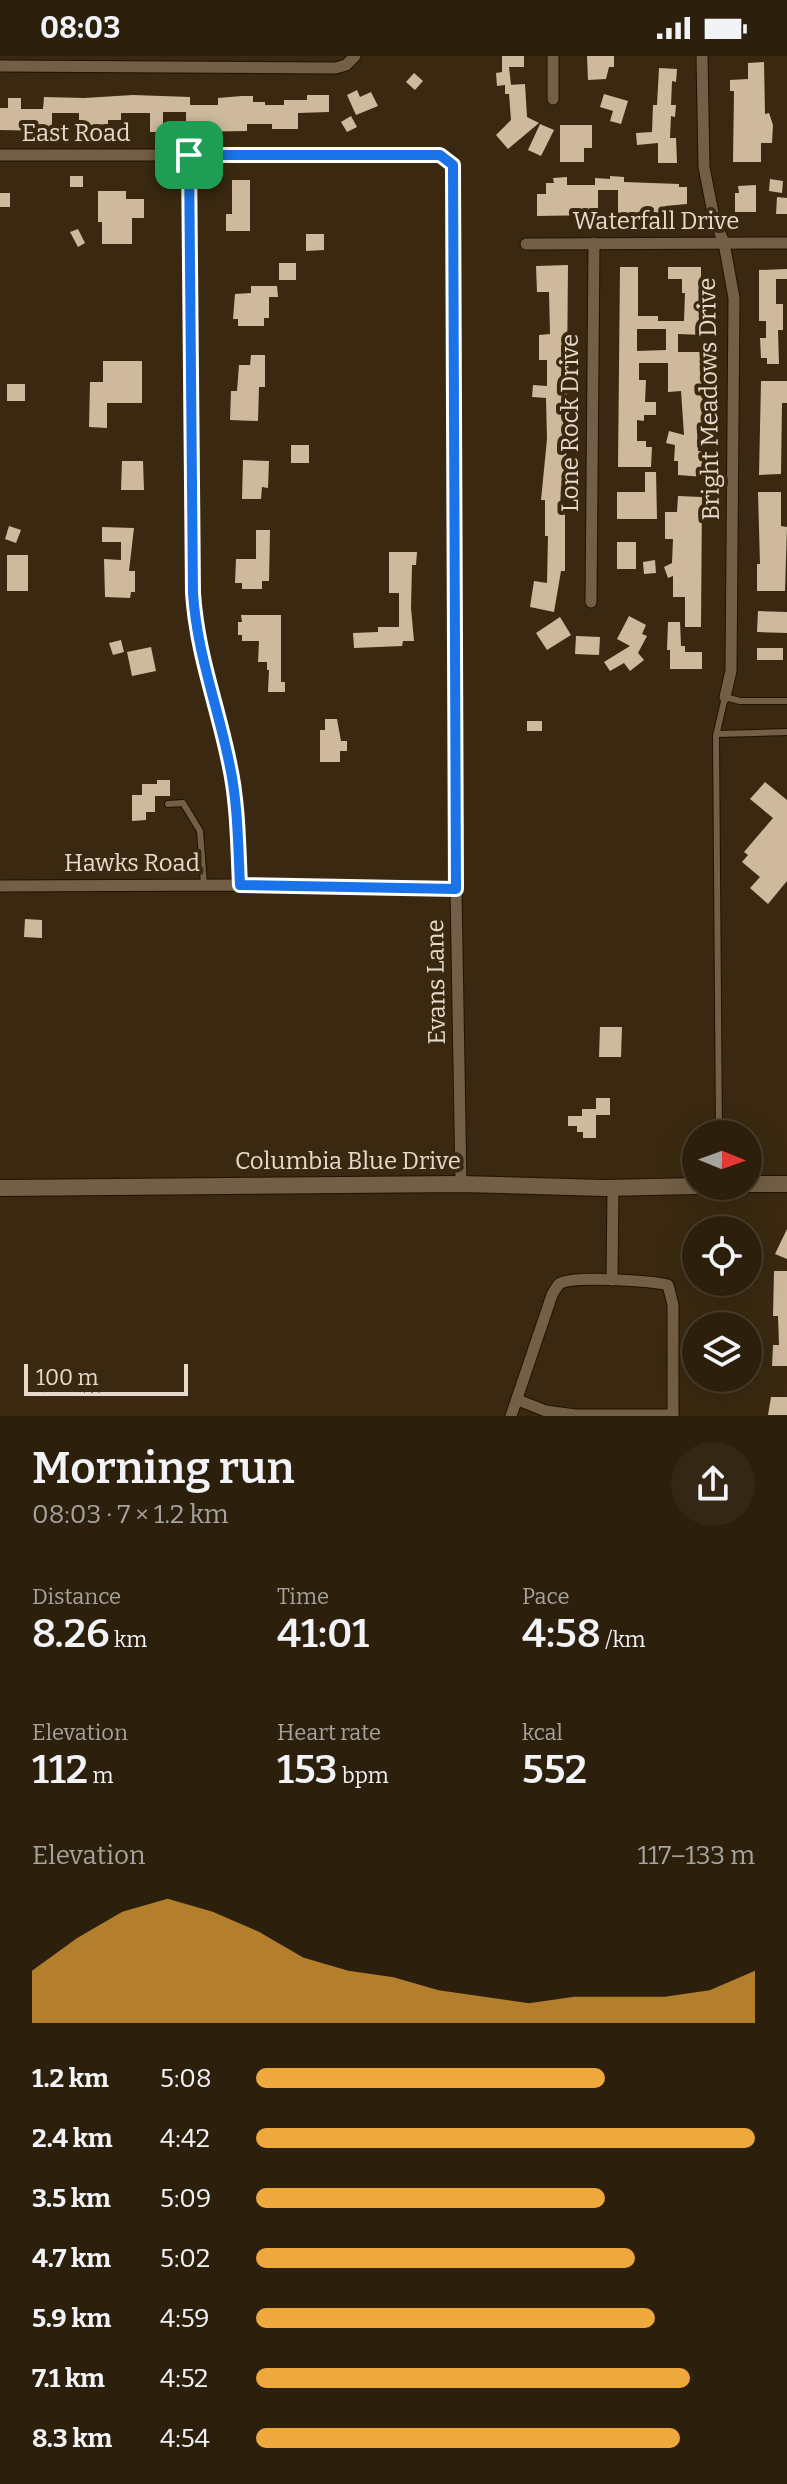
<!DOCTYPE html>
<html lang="en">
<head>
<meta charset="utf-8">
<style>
  :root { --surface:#2c1f0c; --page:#342715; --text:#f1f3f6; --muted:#a6a29d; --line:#483d2d; --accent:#eea83c }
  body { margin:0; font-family:Bitter,serif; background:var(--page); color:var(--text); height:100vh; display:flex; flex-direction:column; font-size:30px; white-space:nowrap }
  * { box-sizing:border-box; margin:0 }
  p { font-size:26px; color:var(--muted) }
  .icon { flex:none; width:44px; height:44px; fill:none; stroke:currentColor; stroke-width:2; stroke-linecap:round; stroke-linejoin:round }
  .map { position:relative; height:1360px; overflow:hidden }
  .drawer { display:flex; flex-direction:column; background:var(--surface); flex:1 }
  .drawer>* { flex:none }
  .needle { width:52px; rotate:91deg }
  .fabs { position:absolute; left:682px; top:1064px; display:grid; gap:16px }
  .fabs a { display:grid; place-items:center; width:80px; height:80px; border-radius:50%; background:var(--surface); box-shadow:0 8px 32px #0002,0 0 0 2px var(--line); font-size:40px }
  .scale { position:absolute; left:24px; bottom:20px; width:164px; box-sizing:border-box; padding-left:8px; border:4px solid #e5dacc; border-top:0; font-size:22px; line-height:28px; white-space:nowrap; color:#e5dacc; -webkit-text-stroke:6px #3a2910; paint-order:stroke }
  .pin { position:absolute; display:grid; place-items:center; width:68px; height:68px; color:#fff; margin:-34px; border-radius:16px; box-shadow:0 4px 12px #0006 }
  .round { display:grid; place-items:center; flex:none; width:84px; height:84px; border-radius:42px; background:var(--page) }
  .summary { display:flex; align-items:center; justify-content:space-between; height:136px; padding:0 32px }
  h1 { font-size:44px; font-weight:600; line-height:60px }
  .metrics { display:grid; grid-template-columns:repeat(3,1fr); gap:12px; height:136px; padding:8px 32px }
  .metrics div { display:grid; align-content:center }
  .metrics b { font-size:40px; font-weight:600 }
  .metrics small { font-size:22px; font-weight:400 }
  .metrics p { font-size:22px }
  .chart { height:224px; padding:16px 32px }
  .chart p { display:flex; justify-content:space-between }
  .chart svg { width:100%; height:144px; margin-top:8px; fill:var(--accent); opacity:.7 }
  ul { padding:0 32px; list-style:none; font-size:26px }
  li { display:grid; grid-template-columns:128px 96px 1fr; align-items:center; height:60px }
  li i { height:20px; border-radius:10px; background:var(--accent) }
  .status { display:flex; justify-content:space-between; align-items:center; height:56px; padding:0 40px; background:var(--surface); direction:ltr }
  .status svg { height:22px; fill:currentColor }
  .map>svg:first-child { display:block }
</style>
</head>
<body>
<div class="status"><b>08:03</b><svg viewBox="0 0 49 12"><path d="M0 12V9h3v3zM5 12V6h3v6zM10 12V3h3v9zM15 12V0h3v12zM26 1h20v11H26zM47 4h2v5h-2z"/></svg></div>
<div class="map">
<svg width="787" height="1360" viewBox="0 0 787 1360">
  <rect width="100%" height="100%" fill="#3a2910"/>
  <g fill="#ceb99d" fill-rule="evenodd">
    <polygon points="502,0 524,0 524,11 509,11 511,29 506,29 525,28 527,61 539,67 508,93 496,79 511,64 509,38 505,38 505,29 497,30 496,17 502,16"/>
    <polygon points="587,0 614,0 614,11 609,11 606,23 588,24"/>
    <polygon points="764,6 765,58 769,57 773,69 772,87 761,87 761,106 733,106 734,35 730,35 730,24 748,23 748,7"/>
    <polygon points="659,12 677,13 676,26 672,25 671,49 676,49 675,61 671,60 670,82 676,82 677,107 658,107 658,87 637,89 636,77 652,76 653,49 657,49"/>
    <polygon points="414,17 423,25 415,34 406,26"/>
    <polygon points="357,34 360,41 371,36 378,50 356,59 347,39"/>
    <polygon points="604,38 628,45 621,68 610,65 613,55 600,51"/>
    <polygon points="133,39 190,41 190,49 218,49 218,42 242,40 253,40 253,46 265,46 265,49 284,49 284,44 307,44 307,39 329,39 329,56 298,57 298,73 272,73 272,68 247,68 247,75 186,76 186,56 163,56 163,76 150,76 150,57 121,57 121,64 108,64 108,68 91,69 91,76 79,76 79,57 52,57 52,75 0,74 0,52 8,52 8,42 21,42 21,53 43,53 44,41 84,42"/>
    <polygon points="351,60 357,71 347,76 341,66"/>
    <polygon points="540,68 554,74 541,100 528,94"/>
    <polygon points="560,69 592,69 592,92 584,92 584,106 560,106"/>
    <rect x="70" y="120" width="13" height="11"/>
    <polygon points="610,120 624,121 624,126 679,128 679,131 687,131 687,148 665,150 665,160 618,159 618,134 598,134 598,159 537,160 537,138 546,138 546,127 554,127 553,122 567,121 567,129 595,129 595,122 610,123"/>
    <polygon points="770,123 783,125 782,137 769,135"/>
    <polygon points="232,124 250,124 250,175 226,175 226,158 232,158"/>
    <polygon points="756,129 756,156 735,156 735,137 739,137 738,130"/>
    <polygon points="98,135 126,135 126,143 144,143 144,162 132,162 132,188 102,188 102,166 98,166"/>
    <rect x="0" y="137" width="10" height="14"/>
    <polygon points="777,141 787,142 787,158 776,158"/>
    <polygon points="78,173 85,187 78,191 70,176"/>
    <polygon points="306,178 324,178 324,194 306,195"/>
    <rect x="279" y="207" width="17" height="17"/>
    <polygon points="568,209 566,430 561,430 560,453 565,453 565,515 561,515 554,556 530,551 534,525 547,527 548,480 545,480 545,444 541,444 547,383 546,342 532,341 533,329 547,330 547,304 539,304 539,279 550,278 549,236 537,236 536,210"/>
    <path d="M620,211H638V260H658V265H684L685,237H682V223H668V211H701V251H705L704,279L678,278V296H704L702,375H697L698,395L705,396L704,421L678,419V405H674L675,389L666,387L669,375L684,379L681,335L668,336V307H639V324H646L645,346H656V359H644V365L637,364V385H646V391H652L651,411H618ZM637,273H666V294L637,295Z"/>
    <polygon points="787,213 787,223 776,223 776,248 783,248 783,274 778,274 779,308 767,308 767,302 761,302 760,282 766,282 766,265 759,265 759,214"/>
    <polygon points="251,230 277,230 278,241 269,241 269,262 264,262 264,270 238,270 238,263 233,263 235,238 251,237"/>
    <polygon points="251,299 265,299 265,331 259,331 258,365 230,364 231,335 237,335 239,309 250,309"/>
    <polygon points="103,305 142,305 142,347 107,347 107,372 89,371 90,326 103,326"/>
    <polygon points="761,325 787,325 787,347 782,347 781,418 759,419"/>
    <rect x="7" y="328" width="18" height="17"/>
    <rect x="291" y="389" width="18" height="18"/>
    <polygon points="243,404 269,405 268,432 262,431 261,443 242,443"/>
    <polygon points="122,405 143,405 144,434 121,434"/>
    <polygon points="645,416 656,416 657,463 617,463 617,436 645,436"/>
    <polygon points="758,436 781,436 781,470 787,471 785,535 757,535 757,508 760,508"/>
    <polygon points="678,440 702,441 701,571 685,571 685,541 673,541 673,520 668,522 664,511 672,507 673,483 665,483 665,456 677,456"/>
    <polygon points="9,470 21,474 16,487 5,483"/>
    <polygon points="102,471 134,472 129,515 135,515 135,536 131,536 130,542 105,541 104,503 121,504 121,486 102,486"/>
    <polygon points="256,474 270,474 269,525 262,525 262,533 242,533 242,527 235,527 236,503 256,503"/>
    <rect x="617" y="486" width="19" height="27"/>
    <polygon points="389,496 417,496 416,509 412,509 411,552 414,585 403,585 402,590 354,592 353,577 378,576 378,571 399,571 399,537 389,537"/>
    <rect x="7" y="499" width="21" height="36"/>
    <polygon points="655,504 656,517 644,518 643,506"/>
    <polygon points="758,555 787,556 787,577 757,576"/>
    <polygon points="241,559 281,559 281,626 285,626 285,636 268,636 269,614 267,614 267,606 258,606 259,585 242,585 242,579 238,579 238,566 242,566"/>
    <polygon points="629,560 646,569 642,578 647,580 638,597 644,604 630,615 624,607 610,615 604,606 630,590 617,583"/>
    <polygon points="560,561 571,579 547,594 536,577"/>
    <polygon points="668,566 680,566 681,590 685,590 685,596 702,596 702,613 670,613 670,594 667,594"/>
    <polygon points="576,580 600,581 599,599 575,598"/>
    <polygon points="121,584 124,596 113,599 109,587"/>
    <polygon points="151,591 156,615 132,620 127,596"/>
    <rect x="757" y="592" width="26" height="12"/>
    <polygon points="325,663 337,663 341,685 347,685 347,695 340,695 340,706 320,706 320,674 325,674"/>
    <rect x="527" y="665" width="15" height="10"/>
    <polygon points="157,724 170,724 170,740 155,740 155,756 146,756 146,764 132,765 132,739 142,739 142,728 157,728"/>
    <polygon points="765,726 787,744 787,825 768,848 750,832 760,821 742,806 748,799 744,796 773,762 750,743"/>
    <polygon points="25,863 42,864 42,882 24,881"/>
    <polygon points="600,971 622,971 621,1001 599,1001"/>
    <polygon points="596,1042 610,1042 610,1059 596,1059 596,1082 583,1082 583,1076 577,1076 577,1070 568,1070 568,1060 582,1060 582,1053 596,1053"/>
    <polygon points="787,1173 787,1203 775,1198"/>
    <polygon points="774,1215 787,1215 787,1310 772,1310 773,1289 779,1289 778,1260 773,1260"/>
    <polygon points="771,1341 787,1341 787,1359 768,1359"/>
  </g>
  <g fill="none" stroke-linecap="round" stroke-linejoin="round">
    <g stroke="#211100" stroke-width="8">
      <g id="lane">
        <polyline points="717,678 787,676"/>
        <polyline points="168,748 183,747 200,775 204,829"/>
        <polyline points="719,1078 716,680 725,641 740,645 787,645"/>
      </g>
    </g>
    <g stroke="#211100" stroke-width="13">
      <g id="street">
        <polyline points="553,0 553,43"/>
        <polyline points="702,0 704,111 714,162 724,187 734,242 731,615 725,641"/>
        <polyline points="0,10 336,12 346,9 355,0"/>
        <polyline points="0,99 440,99 453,109 456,833 461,1128"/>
        <polyline points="189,99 191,403 195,570 236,738 240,829"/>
        <polyline points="526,188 787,187"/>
        <polyline points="591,546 594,187"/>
        <polyline points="0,830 240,829 456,833"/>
        <polyline points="612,1224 613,1132"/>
        <polyline points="518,1344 546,1355 575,1359 673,1359"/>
        <path d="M511,1360L552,1239C553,1237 558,1229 559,1228C571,1219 652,1225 668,1229L673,1249V1360"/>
      </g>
    </g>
    <g stroke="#211100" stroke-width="18">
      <g id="secondary">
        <polyline points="748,1128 787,1128"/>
        <polyline points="0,1132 461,1128 604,1132 696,1130"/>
      </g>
    </g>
    <use href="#lane" stroke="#725f45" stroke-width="6"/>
    <use href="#street" stroke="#725f45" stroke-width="11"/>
    <use href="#secondary" stroke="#725f45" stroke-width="16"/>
  </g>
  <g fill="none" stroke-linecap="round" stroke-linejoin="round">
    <g stroke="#fff" stroke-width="16">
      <path id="route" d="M189,99H440L453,109L456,833L240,829C238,788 238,746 229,706C217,647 197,598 193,537Z"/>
    </g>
    <use href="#route" stroke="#1a73e8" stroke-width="10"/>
  </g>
  <g text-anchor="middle" stroke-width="8" stroke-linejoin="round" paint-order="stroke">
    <g font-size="24" fill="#e5dacc" stroke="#3a2910">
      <text x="76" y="85">East Road</text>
      <text x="656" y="173">Waterfall Drive</text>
      <text transform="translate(709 343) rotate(-91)" y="8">Bright Meadows Drive</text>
      <text transform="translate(570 367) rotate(-90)" y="8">Lone Rock Drive</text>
      <text x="132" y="815">Hawks Road</text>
      <text transform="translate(436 926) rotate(-91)" y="8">Evans Lane</text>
      <text x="348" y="1113">Columbia Blue Drive</text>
    </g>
  </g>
</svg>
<div class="fabs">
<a><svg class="needle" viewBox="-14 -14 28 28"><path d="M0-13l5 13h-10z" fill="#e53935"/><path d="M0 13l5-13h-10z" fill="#a6a29d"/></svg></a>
<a><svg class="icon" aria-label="locate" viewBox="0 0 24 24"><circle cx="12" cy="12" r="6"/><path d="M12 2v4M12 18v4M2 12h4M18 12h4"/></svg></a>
<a><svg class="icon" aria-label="layers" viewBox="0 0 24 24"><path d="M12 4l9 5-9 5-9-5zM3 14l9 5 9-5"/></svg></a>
</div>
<div class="scale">100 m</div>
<div class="pin" style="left:189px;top:99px;background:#1e9e55"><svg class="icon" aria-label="arrive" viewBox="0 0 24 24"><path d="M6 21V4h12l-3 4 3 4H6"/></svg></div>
</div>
<section class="drawer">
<div class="summary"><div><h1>Morning run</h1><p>08:03 · 7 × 1.2 km</p></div><a class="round"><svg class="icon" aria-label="share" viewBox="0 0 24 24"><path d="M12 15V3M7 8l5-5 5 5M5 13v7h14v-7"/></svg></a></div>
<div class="metrics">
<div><p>Distance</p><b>8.26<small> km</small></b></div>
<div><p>Time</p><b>41:01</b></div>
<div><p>Pace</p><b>4:58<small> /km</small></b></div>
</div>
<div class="metrics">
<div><p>Elevation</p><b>112<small> m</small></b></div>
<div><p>Heart rate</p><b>153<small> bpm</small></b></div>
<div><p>kcal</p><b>552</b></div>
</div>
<div class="chart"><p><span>Elevation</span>117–133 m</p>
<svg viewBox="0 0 160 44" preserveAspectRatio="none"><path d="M0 44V28L10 18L20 10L30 6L40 10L50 16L60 24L70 28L80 30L90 34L100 36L110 38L120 36L130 36L140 36L150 34L160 28V44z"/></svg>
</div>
<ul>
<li><b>1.2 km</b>5:08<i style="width:70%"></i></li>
<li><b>2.4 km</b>4:42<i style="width:100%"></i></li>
<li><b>3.5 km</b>5:09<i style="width:70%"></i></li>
<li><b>4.7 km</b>5:02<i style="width:76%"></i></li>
<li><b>5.9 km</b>4:59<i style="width:80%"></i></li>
<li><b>7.1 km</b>4:52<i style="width:87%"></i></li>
<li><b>8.3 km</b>4:54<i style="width:85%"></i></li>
</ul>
</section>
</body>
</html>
